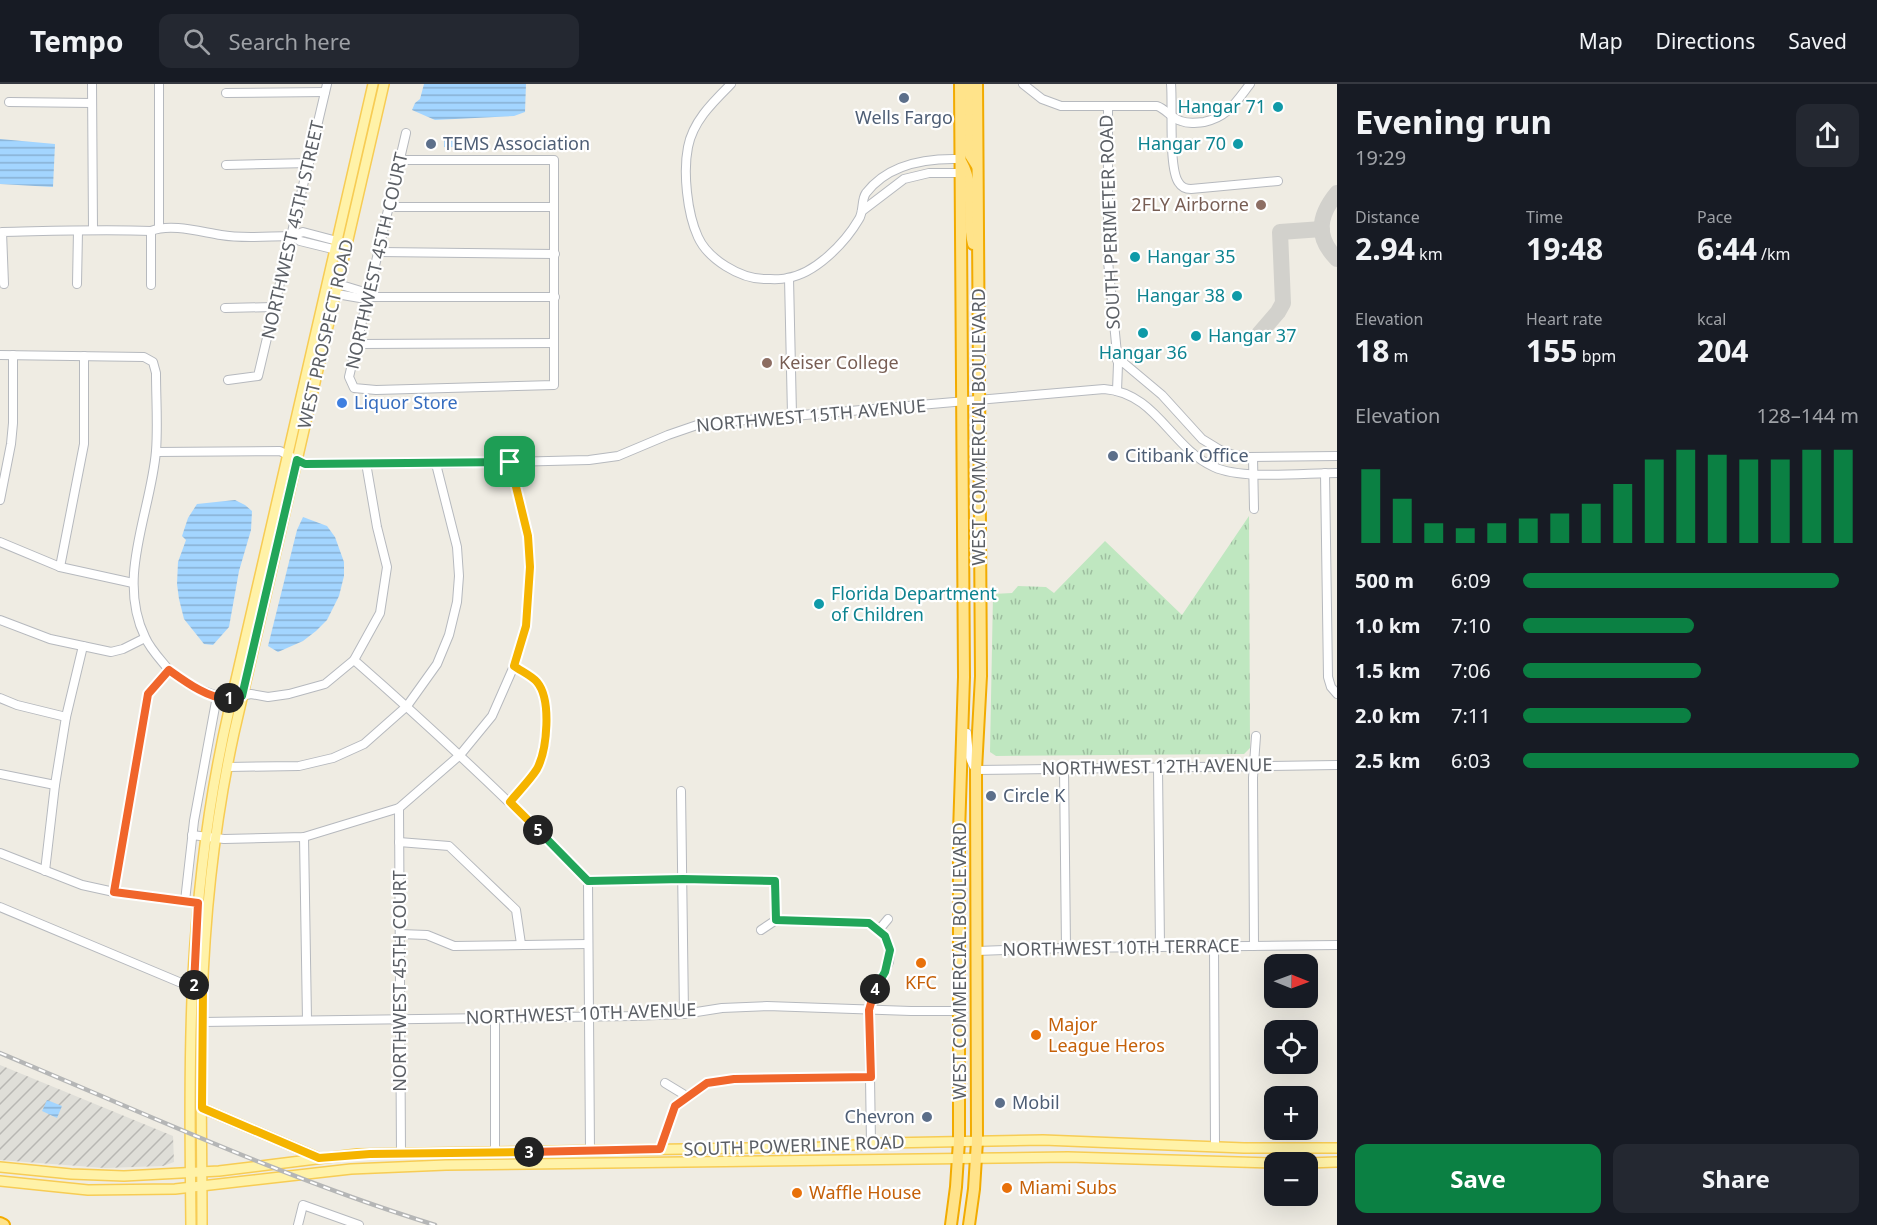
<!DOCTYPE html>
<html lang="en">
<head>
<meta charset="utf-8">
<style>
  :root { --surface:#171b24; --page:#242831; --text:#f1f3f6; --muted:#9ea1a6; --line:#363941; --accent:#0b8043 }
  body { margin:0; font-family:"Noto Sans",sans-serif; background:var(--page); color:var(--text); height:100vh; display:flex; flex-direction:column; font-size:22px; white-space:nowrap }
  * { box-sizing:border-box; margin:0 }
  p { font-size:20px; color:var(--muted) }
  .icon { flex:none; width:33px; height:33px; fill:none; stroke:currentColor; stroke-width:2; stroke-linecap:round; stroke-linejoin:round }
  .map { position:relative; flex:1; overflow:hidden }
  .sheet { display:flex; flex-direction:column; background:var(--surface); width:540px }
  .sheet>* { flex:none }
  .needle { width:39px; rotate:91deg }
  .fabs { position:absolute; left:1264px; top:870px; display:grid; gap:12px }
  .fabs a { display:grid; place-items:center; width:54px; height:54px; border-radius:12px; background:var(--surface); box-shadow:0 6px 24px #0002; font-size:30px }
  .pin { position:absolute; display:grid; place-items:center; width:51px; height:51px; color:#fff; margin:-26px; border-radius:12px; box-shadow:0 3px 9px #0006 }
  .km { position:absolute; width:30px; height:30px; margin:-15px; border-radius:50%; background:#222; color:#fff; font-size:16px; line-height:30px; text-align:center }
  .round { display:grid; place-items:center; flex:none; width:63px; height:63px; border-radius:12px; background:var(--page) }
  .head { display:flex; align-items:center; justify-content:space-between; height:102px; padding:0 18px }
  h1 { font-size:33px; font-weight:700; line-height:45px }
  .metrics { display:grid; grid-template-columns:repeat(3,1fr); gap:9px; height:102px; padding:6px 18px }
  .metrics div { display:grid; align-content:center }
  .metrics b { font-size:30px; font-weight:700 }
  .metrics small { font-size:16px; font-weight:400 }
  .metrics p { font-size:16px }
  .chart { height:168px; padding:12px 18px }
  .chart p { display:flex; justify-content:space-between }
  .chart svg { width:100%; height:108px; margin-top:6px; stroke:var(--accent); stroke-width:6 }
  .action { display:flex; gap:12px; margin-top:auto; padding:12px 18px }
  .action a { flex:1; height:69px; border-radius:12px; background:var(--accent); color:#fff; font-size:24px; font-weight:700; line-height:69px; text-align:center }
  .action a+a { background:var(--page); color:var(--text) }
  ul { padding:0 18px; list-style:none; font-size:20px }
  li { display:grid; grid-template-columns:96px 72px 1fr; align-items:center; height:45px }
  li i { height:15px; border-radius:8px; background:var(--accent) }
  header { display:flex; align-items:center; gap:36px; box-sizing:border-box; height:84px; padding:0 30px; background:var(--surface); border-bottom:2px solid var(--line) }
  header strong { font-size:28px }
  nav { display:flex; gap:33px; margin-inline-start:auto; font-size:21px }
  .search { width:420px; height:54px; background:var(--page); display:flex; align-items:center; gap:15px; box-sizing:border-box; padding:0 21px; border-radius:12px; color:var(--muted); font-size:22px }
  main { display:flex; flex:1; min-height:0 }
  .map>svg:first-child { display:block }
</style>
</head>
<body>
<header>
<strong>Tempo</strong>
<div class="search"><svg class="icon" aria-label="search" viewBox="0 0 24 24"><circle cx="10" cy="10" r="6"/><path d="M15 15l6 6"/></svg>Search here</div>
<nav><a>Map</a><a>Directions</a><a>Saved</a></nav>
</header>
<main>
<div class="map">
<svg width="1337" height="1141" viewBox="0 0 1337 1141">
  <defs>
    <pattern id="industrial-furrows" width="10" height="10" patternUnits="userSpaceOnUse" patternTransform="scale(1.5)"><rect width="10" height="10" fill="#dfded8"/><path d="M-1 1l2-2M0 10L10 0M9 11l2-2" fill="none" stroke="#b8b7b3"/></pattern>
    <pattern id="grass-tufts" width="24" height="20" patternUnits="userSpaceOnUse" patternTransform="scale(1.5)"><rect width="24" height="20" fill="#bfe7c0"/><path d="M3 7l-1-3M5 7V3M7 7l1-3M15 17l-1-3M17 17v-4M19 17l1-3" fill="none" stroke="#9ebea0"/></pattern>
    <pattern id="water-rules" width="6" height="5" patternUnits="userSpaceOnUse" patternTransform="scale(1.5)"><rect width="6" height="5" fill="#a3d5ff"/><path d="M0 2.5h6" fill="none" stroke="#88b0d2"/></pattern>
  </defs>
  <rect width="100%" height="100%" fill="#efece3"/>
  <polygon fill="url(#industrial-furrows)" points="0,981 173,1052 174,1078 163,1082 105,1084 0,1076"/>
  <polygon fill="url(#grass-tufts)" points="1249,432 1250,664 1244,670 996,672 990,668 993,510 1012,509 1018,502 1046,503 1054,509 1105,457 1182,531"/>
  <g fill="url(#water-rules)">
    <polygon points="424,0 526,0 525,28 514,32 435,36 412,26 415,19 420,15"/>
    <polygon points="444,53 462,54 462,63 444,63"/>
    <polygon points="0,55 55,60 53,103 0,100"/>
    <polygon points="235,416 245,421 252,427 251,446 239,487 229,543 213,561 204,560 184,535 179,515 177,500 178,478 186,456 182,452 188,434 197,420"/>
    <polygon points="303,433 327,442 335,453 344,478 344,492 339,512 327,536 316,547 303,557 278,568 268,562 297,446"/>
    <polygon points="47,1016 62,1022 57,1034 42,1027"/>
  </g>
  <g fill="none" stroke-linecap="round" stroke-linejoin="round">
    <g stroke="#d2d1cc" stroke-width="16">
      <path d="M1337,109C1318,132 1315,153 1337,175"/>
      <polyline points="1259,250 1278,228 1283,219 1280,148 1322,145"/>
    </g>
    <g stroke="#b6b9be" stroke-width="10">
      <g id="minor">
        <polyline points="92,0 93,145"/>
        <polyline points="159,0 159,144"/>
        <path d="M731,0C713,18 693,37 688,63C683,88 687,129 698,153C708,175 740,195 765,195C772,195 780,196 787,194C815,190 845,159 859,135C864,127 861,116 866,109C888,80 926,74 960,75"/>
        <path d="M1023,0L1042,15L1061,22H1157C1166,25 1171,34 1181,37C1188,40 1196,39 1204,38C1228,33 1236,18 1250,0"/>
        <path d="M1171,0C1173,20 1168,85 1179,99C1182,104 1186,105 1191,105L1278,97"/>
        <polyline points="226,9 325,8"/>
        <polyline points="9,18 92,19"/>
        <polyline points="1108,22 1108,177 1118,280 1117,307"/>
        <polyline points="401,76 554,76 554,301 376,306 354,304 349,293 406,49"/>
        <polyline points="226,81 309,79"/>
        <polyline points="389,123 553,123"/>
        <polyline points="862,127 904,95 929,89 960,89"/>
        <polyline points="292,152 300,157 345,168"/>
        <polyline points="380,168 555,170"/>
        <polyline points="789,194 792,331"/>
        <polyline points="328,197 361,207 369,213"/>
        <path d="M4,200L2,148C52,147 102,145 151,147C171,139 201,148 221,151C243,155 270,152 292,152L303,148L341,158"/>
        <polyline points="77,200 78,147"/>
        <polyline points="151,201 151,147"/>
        <polyline points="325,208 360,214 369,213 555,213"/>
        <polyline points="225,224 274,223"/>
        <polyline points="358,260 554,259"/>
        <path d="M0,271L144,273L153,278L156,289C156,315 158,342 156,367C151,428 116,493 145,553C150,565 161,576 169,586L148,610L114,808"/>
        <polyline points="1117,276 1125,280 1162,311 1202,355 1220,366 1233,371 1249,373 1337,372"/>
        <polyline points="228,296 258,292 327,0"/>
        <path d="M156,368L280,367L305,380H436L589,376L618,372L668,351L700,340L1104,305C1157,309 1170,363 1214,383C1242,396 1304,389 1337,389"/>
        <polyline points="1253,373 1254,425"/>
        <polyline points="1325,389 1328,593 1331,603 1337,610"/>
        <polyline points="0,416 11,360 13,339 13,271"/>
        <polyline points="0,458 60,483 133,499"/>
        <polyline points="60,483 84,360 84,272"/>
        <polyline points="0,536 50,555 111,568 123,565 145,554"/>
        <path d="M354,576C435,647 513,720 588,797"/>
        <polyline points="169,586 193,603 225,615 251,610 268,613 289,610 325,600 354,576 380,529 387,483 377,443 366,379"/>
        <polyline points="0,614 17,621 66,633"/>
        <path d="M967,649C968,662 968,675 976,686L1337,681"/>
        <polyline points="227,683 299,682 333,674 364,660 407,622 437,580 449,551 457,518 459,492 457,463 436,380"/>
        <polyline points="1158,684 1160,863"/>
        <polyline points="1064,685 1066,864"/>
        <polyline points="0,690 55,701"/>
        <polyline points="681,707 684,930"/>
        <path d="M510,718C519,707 530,697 537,685C548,666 552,616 537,598C532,592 521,587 514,582"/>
        <polyline points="399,724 401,1070"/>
        <polyline points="192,751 224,755 304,753 399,724 460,671 492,632 514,582 526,541 530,483 528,452 510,378"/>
        <polyline points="304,753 307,936"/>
        <polyline points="399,758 449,762 516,826 521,860"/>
        <polyline points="0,769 82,801 114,808 198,819"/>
        <polyline points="45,787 55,701 66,633 83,562"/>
        <polyline points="588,797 590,1067"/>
        <polyline points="588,797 683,795 775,797 776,836"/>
        <polyline points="185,817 194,737 217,612"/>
        <polyline points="0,823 179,898 203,902"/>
        <polyline points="761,846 776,836 869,839 885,852 890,866 889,878 885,888 874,906 869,926 871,1060"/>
        <polyline points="878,847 888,835"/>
        <polyline points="400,850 427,851 454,862 588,860"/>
        <polyline points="1254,862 1253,694 1256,652"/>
        <polyline points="1214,863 1215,1063"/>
        <polyline points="977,867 1066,864 1337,861"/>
        <polyline points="495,933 495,1069"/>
        <polyline points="202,938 632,932 684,930 722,924 767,922 911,927 960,927"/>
        <polyline points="665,999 688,1013"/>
        <polyline points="660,1065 675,1022 707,999 734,995 871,993"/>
        <polyline points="298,1141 303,1121 359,1141"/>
      </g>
    </g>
    <g stroke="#f7cc54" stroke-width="12">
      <g id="major">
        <polyline points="202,1024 317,1073"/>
        <polyline points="1308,1079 1337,1078"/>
        <polyline points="0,1083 71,1090 124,1092 219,1087 357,1070 820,1063 885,1059 1043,1056 1244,1064 1337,1064"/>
        <polyline points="0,1097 88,1106 175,1105 351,1085 446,1081 1068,1073 1275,1079"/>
        <path d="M191,1141C190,1058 189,974 193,891C198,802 209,713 229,626L373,0"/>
        <path d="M202,1141C202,1066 200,991 202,917C205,828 215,736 234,649L384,0"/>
      </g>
    </g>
    <g stroke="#f2ab00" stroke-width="14">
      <g id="highway">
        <polyline points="968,0 969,63 970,71 977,82"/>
        <path d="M962,79C976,104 966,134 973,160"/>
        <polyline points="0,1139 4,1141"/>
        <polyline points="951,1141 956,1103 959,1057 959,749 964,593 960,0"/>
        <polyline points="969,1141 974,1105 977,1057 976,686 981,592 977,0"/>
      </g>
    </g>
    <use href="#minor" stroke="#fff" stroke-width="8"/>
    <use href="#major" stroke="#fff2a8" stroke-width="9"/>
    <use href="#highway" stroke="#ffe38a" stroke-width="10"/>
    <g stroke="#b5b6b6" stroke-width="4.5">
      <path id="rail" d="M0,969C144,1029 286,1095 435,1141"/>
    </g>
    <use href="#rail" stroke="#fff" stroke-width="2" stroke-dasharray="7" stroke-linecap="butt"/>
  </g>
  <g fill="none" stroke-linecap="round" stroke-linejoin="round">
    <g stroke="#fff" stroke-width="12">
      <polyline id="split-1" points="229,614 242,612 297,376 305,380 510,378"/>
    </g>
    <g stroke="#fff" stroke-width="12">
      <path id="split-2" d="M194,901L198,819L114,808L148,610L169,586C183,596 211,617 229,614"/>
    </g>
    <g stroke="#fff" stroke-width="12">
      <polyline id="split-3" points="194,901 203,902 202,1024 319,1074 370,1070 529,1068"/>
    </g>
    <g stroke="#fff" stroke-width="12">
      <polyline id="split-4" points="529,1068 660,1065 675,1022 707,999 734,995 871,993 869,926 875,905"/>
    </g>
    <g stroke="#fff" stroke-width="12">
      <polyline id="split-5" points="538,746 588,797 683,795 775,797 776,836 869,839 885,852 890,866 885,888 875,905"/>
    </g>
    <g stroke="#fff" stroke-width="12">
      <path id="split-6" d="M510,378L528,452L530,483L526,542L514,582C521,587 532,592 537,598C552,616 547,666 537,685C530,696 519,707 510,718L538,746"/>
    </g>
    <use href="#split-1" stroke="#22a559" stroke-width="8"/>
    <use href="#split-2" stroke="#f0652b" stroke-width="8"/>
    <use href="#split-3" stroke="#f5b400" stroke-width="8"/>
    <use href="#split-4" stroke="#f0652b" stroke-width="8"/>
    <use href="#split-5" stroke="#22a559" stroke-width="8"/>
    <use href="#split-6" stroke="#f5b400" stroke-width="8"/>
  </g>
  <g fill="#5c6f8a" stroke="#fff" stroke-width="2">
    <circle cx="904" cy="14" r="6"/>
    <circle cx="431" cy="60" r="6"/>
    <circle cx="1113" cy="372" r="6"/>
    <circle cx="991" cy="712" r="6"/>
    <circle cx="1000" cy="1019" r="6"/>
    <circle cx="927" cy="1033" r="6"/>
  </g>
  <g fill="#0f9aa8" stroke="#fff" stroke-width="2">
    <circle cx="1278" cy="23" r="6"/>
    <circle cx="1238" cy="60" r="6"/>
    <circle cx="1135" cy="173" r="6"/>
    <circle cx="1237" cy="212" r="6"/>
    <circle cx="1143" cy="249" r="6"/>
    <circle cx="1196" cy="252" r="6"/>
    <circle cx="819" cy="520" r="6"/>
  </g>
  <g fill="#8d6e63" stroke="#fff" stroke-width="2">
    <circle cx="1261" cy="121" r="6"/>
    <circle cx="767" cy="279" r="6"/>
  </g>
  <circle fill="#3f7fe0" stroke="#fff" stroke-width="2" cx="342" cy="319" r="6"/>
  <g fill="#e8710a" stroke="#fff" stroke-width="2">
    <circle cx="921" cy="879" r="6"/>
    <circle cx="1036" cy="951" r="6"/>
    <circle cx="1007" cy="1104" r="6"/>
    <circle cx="797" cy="1109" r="6"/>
  </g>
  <g text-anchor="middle" stroke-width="4.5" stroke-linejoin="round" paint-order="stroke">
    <g font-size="18" fill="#0d838f" stroke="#fff" text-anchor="end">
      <text x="1266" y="29">Hangar 71</text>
      <text x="1226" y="66">Hangar 70</text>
      <text x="1147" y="179" text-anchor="start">Hangar 35</text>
      <text x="1225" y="218">Hangar 38</text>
      <text x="1208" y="258" text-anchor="start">Hangar 37</text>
      <text x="1143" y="275" text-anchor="middle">Hangar 36</text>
      <text x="831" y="516" text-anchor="start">Florida Department<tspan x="831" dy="21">of Children</tspan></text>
    </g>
    <g font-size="18" fill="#4e5e75" stroke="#fff" text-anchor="start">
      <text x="904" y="40" text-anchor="middle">Wells Fargo</text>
      <text x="443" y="66">TEMS Association</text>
      <text x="1125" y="378">Citibank Office</text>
      <text x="1003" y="718">Circle K</text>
      <text x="1012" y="1025">Mobil</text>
      <text x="915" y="1039" text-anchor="end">Chevron</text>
    </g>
    <g font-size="18" fill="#785e54" stroke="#fff" text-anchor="end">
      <text x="1249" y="127">2FLY Airborne</text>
      <text x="779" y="285" text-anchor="start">Keiser College</text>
    </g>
    <g font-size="18" fill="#5b5f65" stroke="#fff">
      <text transform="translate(1110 138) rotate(-92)" y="6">SOUTH PERIMETER ROAD</text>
      <text transform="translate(293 146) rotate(-77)" y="6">NORTHWEST 45TH STREET</text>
      <text transform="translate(377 177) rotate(-77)" y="6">NORTHWEST 45TH COURT</text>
      <text transform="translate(326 250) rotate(-77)" y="6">WEST PROSPECT ROAD</text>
      <text transform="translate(811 332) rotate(-5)" y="6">NORTHWEST 15TH AVENUE</text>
      <text transform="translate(979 343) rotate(-90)" y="6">WEST COMMERCIAL BOULEVARD</text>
      <text transform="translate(1157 683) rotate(-1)" y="6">NORTHWEST 12TH AVENUE</text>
      <text transform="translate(1121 864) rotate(-1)" y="6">NORTHWEST 10TH TERRACE</text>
      <text transform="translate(960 877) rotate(-90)" y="6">WEST COMMERCIAL BOULEVARD</text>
      <text transform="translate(400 897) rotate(-90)" y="6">NORTHWEST 45TH COURT</text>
      <text transform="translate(581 930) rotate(-2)" y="6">NORTHWEST 10TH AVENUE</text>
      <text transform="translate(794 1062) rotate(-2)" y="6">SOUTH POWERLINE ROAD</text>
    </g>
    <g font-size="18" fill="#366cbe" stroke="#fff" text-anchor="start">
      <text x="354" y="325">Liquor Store</text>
    </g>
    <g font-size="18" fill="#c56008" stroke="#fff" text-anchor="start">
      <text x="921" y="905" text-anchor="middle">KFC</text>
      <text x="1048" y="947">Major<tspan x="1048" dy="21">League Heros</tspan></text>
      <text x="1019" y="1110">Miami Subs</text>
      <text x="809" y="1115">Waffle House</text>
    </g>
  </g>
</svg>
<div class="fabs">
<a><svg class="needle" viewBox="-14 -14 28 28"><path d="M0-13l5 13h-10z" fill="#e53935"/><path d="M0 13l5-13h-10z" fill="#9ea1a6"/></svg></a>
<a><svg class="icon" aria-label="locate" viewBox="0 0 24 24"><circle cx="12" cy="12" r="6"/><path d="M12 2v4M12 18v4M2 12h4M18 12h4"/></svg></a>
<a>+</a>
<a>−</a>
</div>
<div class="pin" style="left:510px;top:378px;background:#1e9e55"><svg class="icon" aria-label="arrive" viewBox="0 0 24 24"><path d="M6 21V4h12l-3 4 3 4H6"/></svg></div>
<b class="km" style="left:229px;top:614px">1</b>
<b class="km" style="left:194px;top:901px">2</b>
<b class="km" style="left:529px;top:1068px">3</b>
<b class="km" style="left:875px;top:905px">4</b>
<b class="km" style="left:538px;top:746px">5</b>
</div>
<section class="sheet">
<div class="head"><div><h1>Evening run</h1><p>19:29</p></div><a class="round"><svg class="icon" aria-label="share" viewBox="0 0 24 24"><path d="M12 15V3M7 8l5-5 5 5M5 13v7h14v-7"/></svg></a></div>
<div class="metrics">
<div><p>Distance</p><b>2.94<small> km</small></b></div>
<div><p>Time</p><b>19:48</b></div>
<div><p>Pace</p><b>6:44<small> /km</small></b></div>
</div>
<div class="metrics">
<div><p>Elevation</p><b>18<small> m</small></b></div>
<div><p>Heart rate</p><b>155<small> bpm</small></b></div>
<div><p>kcal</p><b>204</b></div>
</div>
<div class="chart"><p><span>Elevation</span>128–144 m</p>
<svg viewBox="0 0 160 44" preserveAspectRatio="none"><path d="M5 44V14M15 44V26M25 44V36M35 44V38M45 44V36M55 44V34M65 44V32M75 44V28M85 44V20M95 44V10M105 44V6M115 44V8M125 44V10M135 44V10M145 44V6M155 44V6"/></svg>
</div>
<ul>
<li><b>500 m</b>6:09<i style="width:94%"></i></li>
<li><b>1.0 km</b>7:10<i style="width:51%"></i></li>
<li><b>1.5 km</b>7:06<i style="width:53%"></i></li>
<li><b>2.0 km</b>7:11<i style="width:50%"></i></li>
<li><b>2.5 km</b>6:03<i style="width:100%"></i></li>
</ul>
<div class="action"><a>Save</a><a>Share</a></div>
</section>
</main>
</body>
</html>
